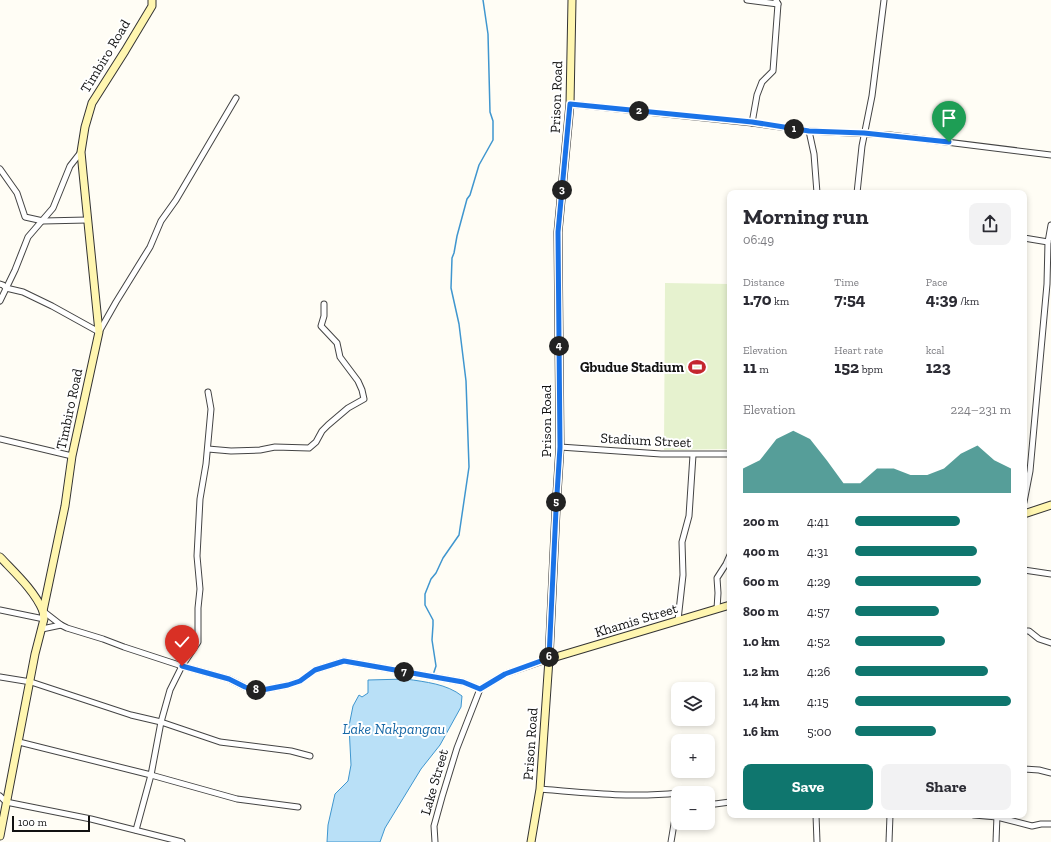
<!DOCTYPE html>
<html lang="en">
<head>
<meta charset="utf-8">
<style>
  :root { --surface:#fff; --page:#f2f2f3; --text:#2b2b33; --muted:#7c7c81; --accent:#0f766e }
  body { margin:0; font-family:"Zilla Slab",serif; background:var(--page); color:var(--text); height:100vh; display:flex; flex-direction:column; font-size:15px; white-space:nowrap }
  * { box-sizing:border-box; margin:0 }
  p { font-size:13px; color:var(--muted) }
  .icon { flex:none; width:22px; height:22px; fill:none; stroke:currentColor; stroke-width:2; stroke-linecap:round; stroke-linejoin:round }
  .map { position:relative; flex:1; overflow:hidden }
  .drawer { position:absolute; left:727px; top:190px; width:300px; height:628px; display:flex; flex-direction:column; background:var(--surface); border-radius:8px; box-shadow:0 2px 6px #0003 }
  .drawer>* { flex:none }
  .buttons { position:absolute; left:671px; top:682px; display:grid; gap:8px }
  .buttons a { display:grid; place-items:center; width:44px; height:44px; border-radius:8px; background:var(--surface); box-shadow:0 2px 6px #0003; font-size:20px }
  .scale { position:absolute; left:12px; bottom:10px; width:78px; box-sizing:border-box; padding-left:4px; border:2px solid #111; border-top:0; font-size:11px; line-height:14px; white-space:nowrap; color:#111; -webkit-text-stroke:3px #fff; paint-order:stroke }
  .pin { position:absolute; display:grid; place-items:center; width:34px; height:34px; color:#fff; margin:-41px -17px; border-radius:50% 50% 50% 0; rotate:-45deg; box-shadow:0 0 4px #0007 }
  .pin .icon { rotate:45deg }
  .km { position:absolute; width:20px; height:20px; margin:-10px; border-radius:50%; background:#222; color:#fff; font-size:11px; line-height:20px; text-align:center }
  .round { display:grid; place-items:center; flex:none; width:42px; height:42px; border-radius:8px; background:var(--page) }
  .headline { display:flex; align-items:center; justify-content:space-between; height:68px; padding:0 16px }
  h1 { font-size:22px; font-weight:700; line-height:30px }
  .figures { display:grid; grid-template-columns:repeat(3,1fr); gap:6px; height:68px; padding:4px 16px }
  .figures div { display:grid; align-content:center }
  .figures b { font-size:17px; font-weight:700 }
  .figures small { font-size:11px; font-weight:400 }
  .figures p { font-size:11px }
  .chart { height:112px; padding:8px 16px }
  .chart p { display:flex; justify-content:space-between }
  .chart svg { width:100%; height:72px; margin-top:4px; fill:var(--accent); opacity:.7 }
  .cta { display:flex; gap:8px; margin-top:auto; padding:8px 16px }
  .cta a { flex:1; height:46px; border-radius:8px; background:var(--accent); color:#fff; font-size:16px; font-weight:700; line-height:46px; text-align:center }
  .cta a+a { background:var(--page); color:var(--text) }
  ul { padding:0 16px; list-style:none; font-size:13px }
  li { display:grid; grid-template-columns:64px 48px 1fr; align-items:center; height:30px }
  li i { height:10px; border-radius:5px; background:var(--accent) }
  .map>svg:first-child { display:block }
</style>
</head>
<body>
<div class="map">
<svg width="1051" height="842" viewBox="0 0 1051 842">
  <rect width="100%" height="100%" fill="#fffdf5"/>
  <polygon fill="#e6f2cf" points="665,283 730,284 730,449 664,450"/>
  <path fill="#b9e0f7" stroke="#3f96cf" d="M406,679C426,682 447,684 462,696L461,707L440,745L421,769L385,828L380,842H327L328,825L335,794L348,781L351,765L349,726L353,706L359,695L362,697L368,693V680Z"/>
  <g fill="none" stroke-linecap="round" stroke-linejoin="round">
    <polyline stroke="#3f96cf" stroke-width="1.5" points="433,675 436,666 432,640 433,625 433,620 425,605 425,594 431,579 436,573 443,558 459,535 469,467 466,381 459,324 451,288 452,258 454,253 457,236 467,199 470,195 479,165 493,140 493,121 490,112 488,34 483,0"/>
    <g stroke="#444" stroke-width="7">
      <g id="street">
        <polyline points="747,0 778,4"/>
        <polyline points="570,104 752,123 809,131 890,135 1051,155"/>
        <polyline points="752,123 757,95 762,82 773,71 778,4 776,0"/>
        <polyline points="809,131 814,154 817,193"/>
        <polyline points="0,169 17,193 25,217 43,221 87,220"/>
        <polyline points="857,193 862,146 872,96 884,0"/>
        <polyline points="1024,238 1048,242"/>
        <polyline points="0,284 3,285 6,288 23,292 52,306 99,332 116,302 150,247 161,221 176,200 236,98"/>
        <polyline points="0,301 15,270 28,237 53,208 70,166 81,152"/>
        <polyline points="0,439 72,456"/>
        <polyline points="560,447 661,454 730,454"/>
        <polyline points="208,449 231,451 260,450 275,447 309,448 316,442 322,431 328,425 348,408 364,399 362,390 358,381 340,357 337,343 321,326 324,316 324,304"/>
        <polyline points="1024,502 1030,471 1047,284 1048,242 1051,225"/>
        <polyline points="1024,570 1051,574"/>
        <polyline points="717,609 718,593 717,578 726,564 730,555"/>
        <polyline points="0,610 44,619"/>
        <polyline points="43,611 61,625 67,628 103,639 124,647 182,666 229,679 245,687 257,691 288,685 300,681 315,670 344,661 463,682 480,689"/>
        <polyline points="678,620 683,575 682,542 689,516 693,455"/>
        <polyline points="42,629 61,625"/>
        <polyline points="1024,631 1029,631 1039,639 1051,643"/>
        <polyline points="0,677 31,682 131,715 161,722 220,742 291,751 310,756"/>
        <polyline points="19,742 151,775 237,799 298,807"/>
        <polyline points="1024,769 1039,770 1051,773"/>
        <path d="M540,789C586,793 632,798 678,793"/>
        <polyline points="0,796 6,802 91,819 182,842"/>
        <polyline points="708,802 715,804 730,802"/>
        <polyline points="816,815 817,842"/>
        <polyline points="974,815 997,817 1032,826 1041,824 1051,824"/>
        <polyline points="136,830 151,775 161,722 170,690 182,666 198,642 198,608 200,589 197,556 200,499 206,464 211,409 208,392"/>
        <polyline points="435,842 434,826 442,797 457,748 480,689 505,674 549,659"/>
        <polyline points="671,842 678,800"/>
        <polyline points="889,842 890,815"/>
        <polyline points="996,842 997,815"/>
      </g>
    </g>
    <g stroke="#333" stroke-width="9">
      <g id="secondary">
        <polyline points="1024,514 1051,505"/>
        <path d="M0,557C15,573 34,590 43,611"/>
        <polyline points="549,659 730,605"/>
        <polyline points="0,836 35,654 44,619 43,611 65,506 72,456 99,332 83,173 81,152 85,127 92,103 125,51 152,6 152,0"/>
        <polyline points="531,842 540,789 549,659 556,510 560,447 558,232 570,104 572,0"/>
      </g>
    </g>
    <use href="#street" stroke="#fff" stroke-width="5"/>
    <use href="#secondary" stroke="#fff6b0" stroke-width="7"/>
  </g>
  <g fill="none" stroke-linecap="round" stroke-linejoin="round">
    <g stroke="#fff" stroke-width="8">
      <polyline id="route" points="182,666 229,679 245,687 257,691 288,685 300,681 315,670 344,661 463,682 480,689 505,674 549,658 556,510 560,447 558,232 570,104 752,122 809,131 864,133 949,142"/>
    </g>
    <use href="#route" stroke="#1a73e8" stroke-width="5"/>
  </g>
  <defs>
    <g id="stadium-bare" transform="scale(1.38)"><path d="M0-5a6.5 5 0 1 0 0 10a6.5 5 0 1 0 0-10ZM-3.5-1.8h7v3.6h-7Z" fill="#c4262e" stroke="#fff" stroke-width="2.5" paint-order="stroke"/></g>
  </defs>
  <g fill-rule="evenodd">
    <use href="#stadium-bare" x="697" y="367"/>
  </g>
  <g text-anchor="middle" stroke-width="4" stroke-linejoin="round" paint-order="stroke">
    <g font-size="14" fill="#111" stroke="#fff">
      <text transform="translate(105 56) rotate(-59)" y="5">Timbiro Road</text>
      <text transform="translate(556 97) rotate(-88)" y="5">Prison Road</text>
      <text transform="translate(69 409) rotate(-78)" y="5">Timbiro Road</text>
      <text transform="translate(546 421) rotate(-90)" y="5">Prison Road</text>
      <text transform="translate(646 440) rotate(3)" y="5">Stadium Street</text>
      <text transform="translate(636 620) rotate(-17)" y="5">Khamis Street</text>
      <text transform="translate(530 744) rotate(-86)" y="5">Prison Road</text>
      <text transform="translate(434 782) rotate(-74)" y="5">Lake Street</text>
    </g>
    <g font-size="14" font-weight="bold" fill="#111" stroke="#fff" text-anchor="end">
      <text x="684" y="372">Gbudue Stadium</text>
    </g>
    <g font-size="15" font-style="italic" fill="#1768a6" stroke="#fff">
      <text x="394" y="734">Lake Nakpangau</text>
    </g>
  </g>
</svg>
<div class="buttons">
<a><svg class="icon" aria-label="layers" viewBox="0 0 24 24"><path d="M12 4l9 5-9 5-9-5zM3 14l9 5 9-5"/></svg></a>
<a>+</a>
<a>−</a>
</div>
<div class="scale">100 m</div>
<div class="pin" style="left:949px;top:142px;background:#1e9e55"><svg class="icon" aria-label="arrive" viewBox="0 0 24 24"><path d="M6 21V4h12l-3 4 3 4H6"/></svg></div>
<div class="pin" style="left:182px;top:666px;background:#d93025"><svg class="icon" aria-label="check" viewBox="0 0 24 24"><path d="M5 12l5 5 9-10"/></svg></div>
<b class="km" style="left:794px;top:129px">1</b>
<b class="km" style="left:639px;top:111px">2</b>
<b class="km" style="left:562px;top:190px">3</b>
<b class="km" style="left:559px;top:346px">4</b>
<b class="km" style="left:556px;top:502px">5</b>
<b class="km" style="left:549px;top:657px">6</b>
<b class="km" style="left:404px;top:672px">7</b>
<b class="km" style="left:256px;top:690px">8</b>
<section class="drawer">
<div class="headline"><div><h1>Morning run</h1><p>06:49</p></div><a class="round"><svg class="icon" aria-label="share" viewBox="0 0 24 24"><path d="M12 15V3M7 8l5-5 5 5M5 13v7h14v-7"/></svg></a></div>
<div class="figures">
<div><p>Distance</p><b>1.70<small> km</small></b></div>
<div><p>Time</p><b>7:54</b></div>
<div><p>Pace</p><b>4:39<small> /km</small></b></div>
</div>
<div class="figures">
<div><p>Elevation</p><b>11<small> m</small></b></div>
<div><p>Heart rate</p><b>152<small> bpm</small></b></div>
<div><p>kcal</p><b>123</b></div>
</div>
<div class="chart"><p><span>Elevation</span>224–231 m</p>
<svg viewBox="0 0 160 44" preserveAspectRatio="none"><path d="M0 44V29L10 24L20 11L30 6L40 11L50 24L60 38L70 38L80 29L90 29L100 33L110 33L120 29L130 20L140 15L150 24L160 29V44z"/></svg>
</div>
<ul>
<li><b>200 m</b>4:41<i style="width:67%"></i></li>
<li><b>400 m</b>4:31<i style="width:78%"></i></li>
<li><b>600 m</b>4:29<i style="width:81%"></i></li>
<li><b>800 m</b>4:57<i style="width:54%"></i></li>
<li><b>1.0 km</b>4:52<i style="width:58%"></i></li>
<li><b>1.2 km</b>4:26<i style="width:85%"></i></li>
<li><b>1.4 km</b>4:15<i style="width:100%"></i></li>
<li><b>1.6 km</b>5:00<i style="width:52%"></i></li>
</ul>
<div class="cta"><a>Save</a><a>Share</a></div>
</section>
</div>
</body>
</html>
